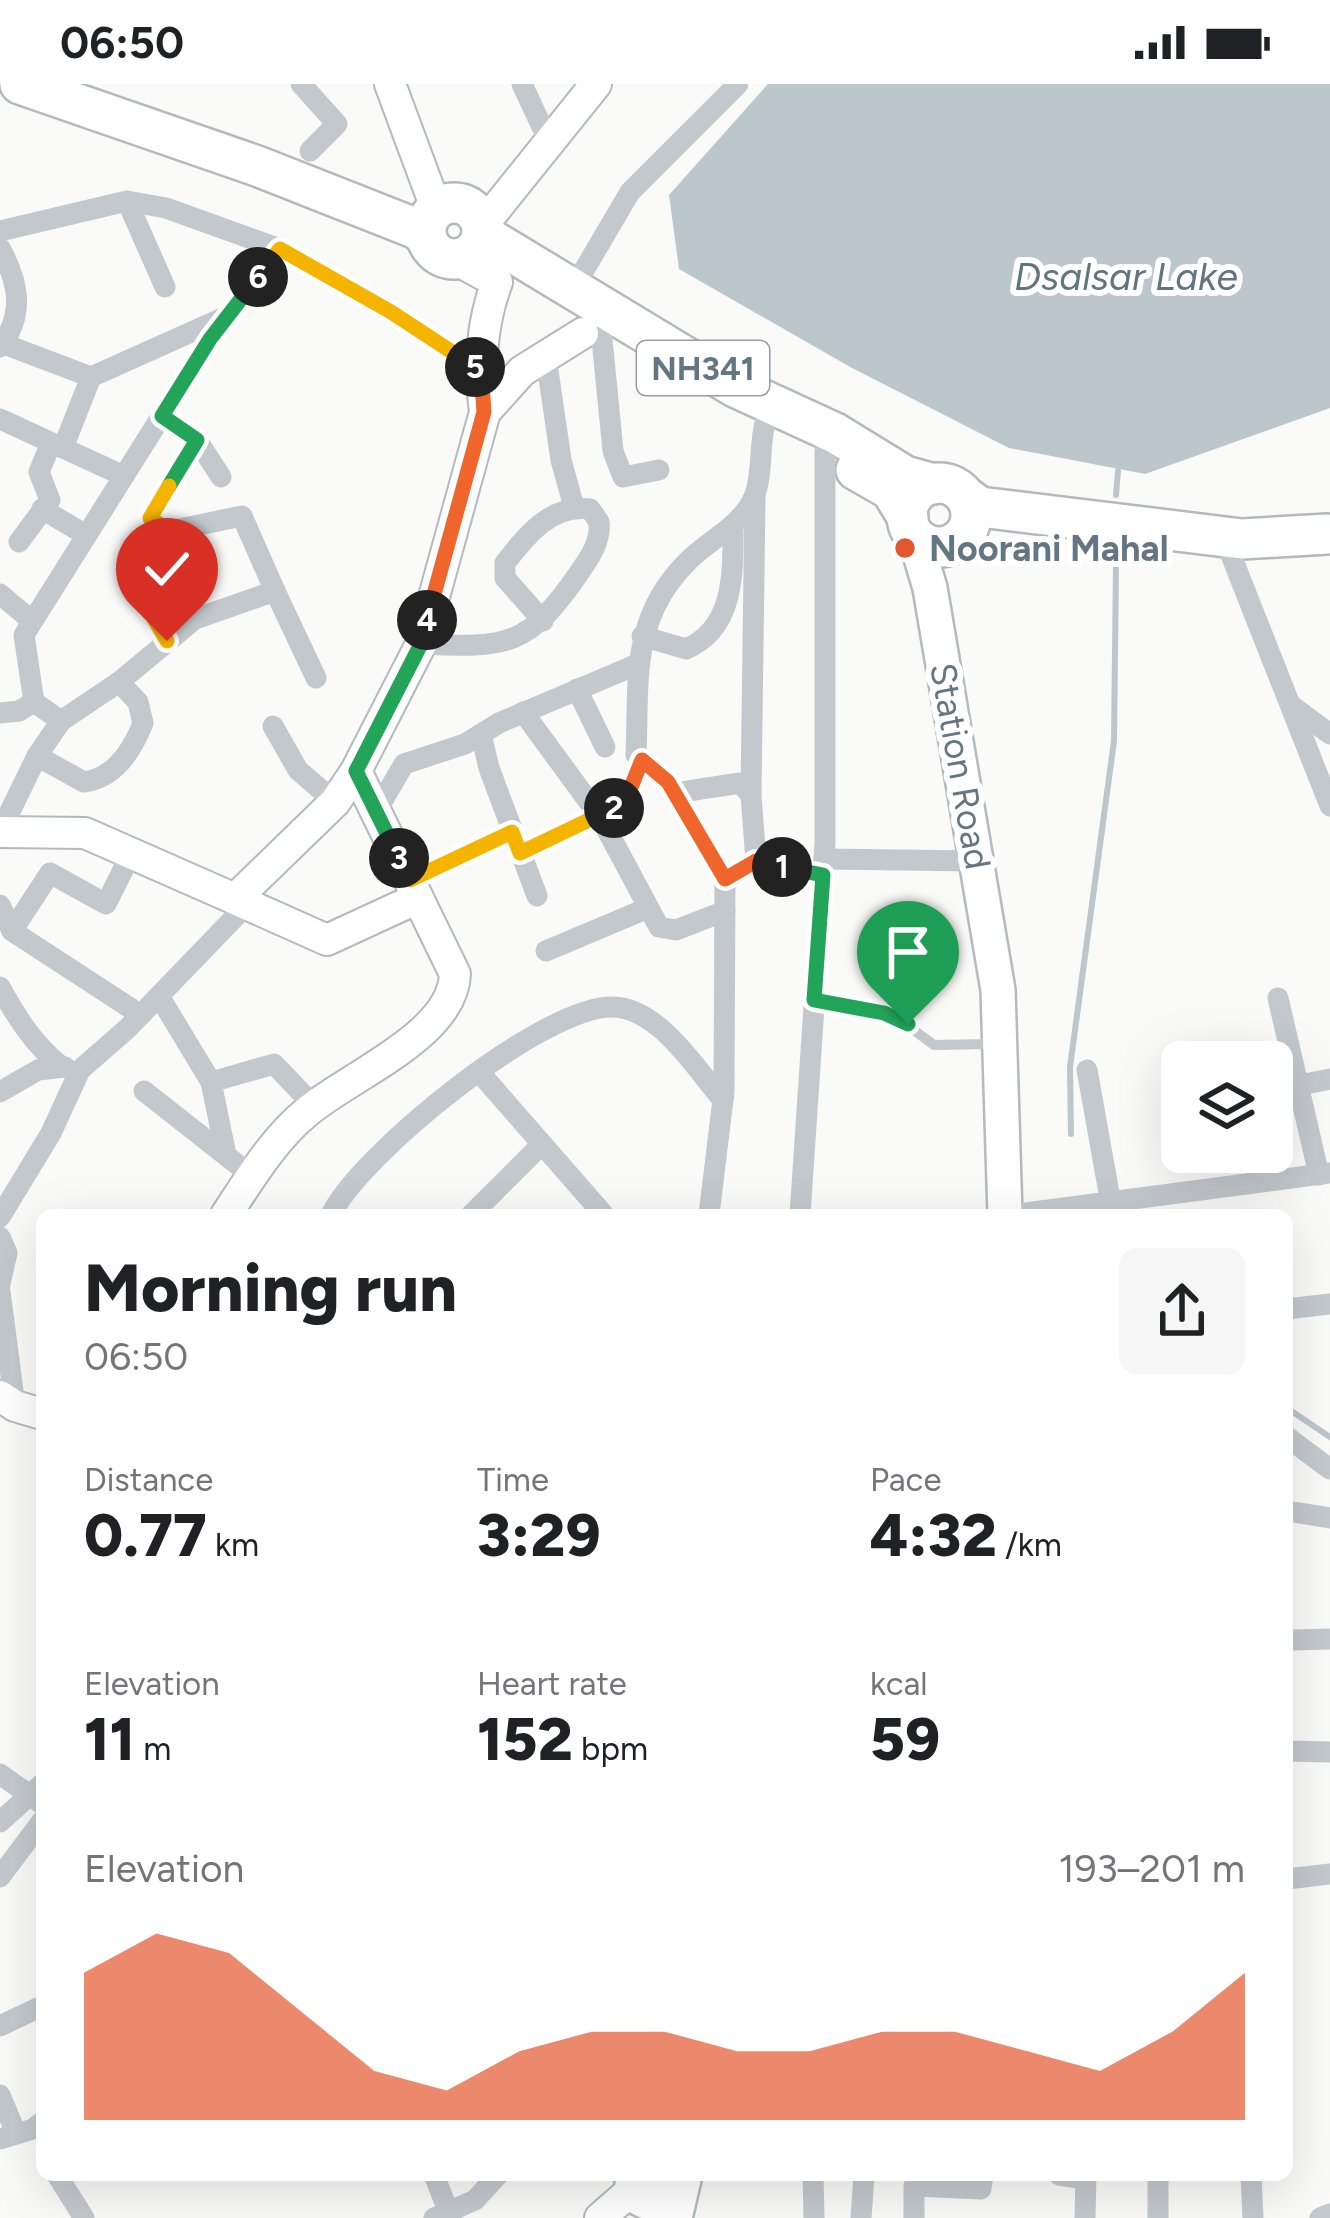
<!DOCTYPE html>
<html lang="en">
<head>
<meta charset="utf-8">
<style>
  :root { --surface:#fff; --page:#f6f6f6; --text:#202124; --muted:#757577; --accent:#e4572e }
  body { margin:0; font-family:Figtree,sans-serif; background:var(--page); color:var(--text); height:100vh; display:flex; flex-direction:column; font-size:45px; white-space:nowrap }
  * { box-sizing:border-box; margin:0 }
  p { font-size:39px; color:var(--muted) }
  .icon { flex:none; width:66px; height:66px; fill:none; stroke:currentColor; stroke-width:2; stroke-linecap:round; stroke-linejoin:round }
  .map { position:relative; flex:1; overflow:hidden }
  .sheet { position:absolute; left:36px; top:1125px; width:1257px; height:972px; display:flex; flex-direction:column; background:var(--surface); border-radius:18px; box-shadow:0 12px 48px #0002 }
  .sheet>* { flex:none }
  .buttons { position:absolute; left:1161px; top:957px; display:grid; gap:24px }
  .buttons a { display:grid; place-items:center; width:132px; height:132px; border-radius:18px; background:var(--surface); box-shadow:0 12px 48px #0002; font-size:60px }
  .pin { position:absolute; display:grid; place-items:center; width:102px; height:102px; color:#fff; margin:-123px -51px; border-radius:50% 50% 50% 0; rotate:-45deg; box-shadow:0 0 12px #0007 }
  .pin .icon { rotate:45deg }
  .km { position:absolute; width:60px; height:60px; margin:-30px; border-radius:50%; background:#222; color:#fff; font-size:33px; line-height:60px; text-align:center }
  .round { display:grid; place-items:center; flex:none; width:126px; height:126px; border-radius:18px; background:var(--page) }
  .head { display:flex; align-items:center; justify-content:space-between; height:204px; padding:0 48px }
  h1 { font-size:66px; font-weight:800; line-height:90px }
  .figures { display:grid; grid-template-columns:repeat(3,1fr); gap:18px; height:204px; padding:12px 48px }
  .figures div { display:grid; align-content:center }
  .figures b { font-size:60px; font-weight:800 }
  .figures small { font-size:33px; font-weight:400 }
  .figures p { font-size:33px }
  .chart { height:336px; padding:24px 48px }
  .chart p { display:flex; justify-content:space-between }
  .chart svg { width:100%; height:216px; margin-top:12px; fill:var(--accent); opacity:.7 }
  .status { display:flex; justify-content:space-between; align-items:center; height:84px; padding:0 60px; background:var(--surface); direction:ltr }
  .status svg { height:33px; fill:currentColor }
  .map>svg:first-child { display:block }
</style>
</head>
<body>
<div class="status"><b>06:50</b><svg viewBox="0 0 49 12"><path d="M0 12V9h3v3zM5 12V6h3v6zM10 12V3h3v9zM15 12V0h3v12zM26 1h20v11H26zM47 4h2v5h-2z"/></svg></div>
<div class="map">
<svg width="1330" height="2134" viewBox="0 0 1330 2134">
  <rect width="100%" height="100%" fill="#fafaf8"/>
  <polygon fill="#bbc7cb" points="768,0 1330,0 1330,324 1145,390 1009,364 852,284 679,185 669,111"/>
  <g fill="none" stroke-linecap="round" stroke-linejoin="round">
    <g stroke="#bbc7cb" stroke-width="6">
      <polyline points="1116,411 1118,387"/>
      <polyline points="1071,1050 1070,983 1114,657 1116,480"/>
      <polyline points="1287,1324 1330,1353"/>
    </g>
    <g stroke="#b3babf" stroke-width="34">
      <g id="secondary">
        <polyline points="390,0 436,124"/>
        <polyline points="482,142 596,0"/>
        <polyline points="485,328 522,287 583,249"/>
        <path d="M0,748L85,749L235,815L335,718L356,687L421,560L485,328C479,282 481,241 497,198L455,175"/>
        <polyline points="235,815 327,856 418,814"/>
        <path d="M226,1131C249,1096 275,1053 308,1027C351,991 453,951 455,890L356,687"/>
        <polyline points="0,1312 15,1322 42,1330"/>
        <polyline points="600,2134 632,2106"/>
      </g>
    </g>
    <g stroke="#b5babe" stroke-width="38">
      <g id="primary">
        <polyline points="914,450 930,504 998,906 1005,1131"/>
        <polyline points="639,2091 632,2100 634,2112 650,2120 664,2108 658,2091"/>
        <polyline points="675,2134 685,2091"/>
      </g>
    </g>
    <g stroke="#b4b9bd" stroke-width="44">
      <g id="highway">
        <polyline points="20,0 257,82 417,145 426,153"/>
        <circle cx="454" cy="147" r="28"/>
        <polyline points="482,150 735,303 835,349 905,392 934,400"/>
        <polyline points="856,386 891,406 908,434"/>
        <circle cx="939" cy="431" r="32"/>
        <polyline points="966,413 980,423 1242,455 1327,450"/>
      </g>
    </g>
    <polyline stroke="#c3c8cc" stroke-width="10" points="814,916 896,933 934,961 989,960"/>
    <g stroke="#c3c8cc" stroke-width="21">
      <polyline points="301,0 337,40 310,67"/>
      <polyline points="522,0 542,43"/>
      <polyline points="127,117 165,203"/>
      <polyline points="0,147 127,117 166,124 280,165 391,228 481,287"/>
      <path d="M0,164C19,199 25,230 0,263"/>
      <polyline points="573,205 630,108 738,0"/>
      <polyline points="601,245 613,367 623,393 659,386"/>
      <polyline points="4,260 91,293 63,364"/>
      <polyline points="546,273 561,376 574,423"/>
      <polyline points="91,293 227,232"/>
      <polyline points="162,332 197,356 221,393"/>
      <polyline points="0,335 124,392"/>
      <polyline points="42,425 86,451"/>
      <polyline points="170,447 150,434 197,356"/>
      <polyline points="19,458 50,416 39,388 51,359"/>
      <polyline points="1227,461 1330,722"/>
      <polyline points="0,510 32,537"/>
      <path d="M642,552L686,565C735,544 733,488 733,443"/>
      <polyline points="167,557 134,500 170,447 242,432 275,507"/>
      <path d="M421,560C508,564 528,563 579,489C590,473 601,458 599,438L590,425C551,420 527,451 505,479V494L543,537"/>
      <polyline points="577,605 605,663"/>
      <polyline points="34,618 24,551 210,255 280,165"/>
      <polyline points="1292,622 1330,650"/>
      <polyline points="523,628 600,733 659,843 676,846 725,827"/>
      <polyline points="0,629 19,627 34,618 61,637 119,598 195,535 275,507 316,594"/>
      <polyline points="273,642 298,686 335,718"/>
      <polyline points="481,650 489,684 537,812"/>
      <path d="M37,672L84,698C115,694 132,667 143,639L138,618L119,598"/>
      <polyline points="675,709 740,699 751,711 756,777 823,791"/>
      <polyline points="751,711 755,412"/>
      <polyline points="376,728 404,680 465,660 499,639 638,580"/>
      <polyline points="0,748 37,672 61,637"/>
      <polyline points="520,769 615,724 627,714 642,676"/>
      <polyline points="824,775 978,777"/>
      <polyline points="410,797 511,748"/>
      <polyline points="0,821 12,847 141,931"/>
      <polyline points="12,847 50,789 106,820 131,770"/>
      <polyline points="546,867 648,824"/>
      <path d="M0,903C17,934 34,961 62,983"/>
      <polyline points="159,912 211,998 274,980 314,1022"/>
      <polyline points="1278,914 1319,1091"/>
      <polyline points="1087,986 1113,1131"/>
      <polyline points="481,990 604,1131"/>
      <polyline points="211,998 226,1071"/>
      <polyline points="1300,1001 1330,995"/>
      <polyline points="144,1007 252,1092"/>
      <polyline points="0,1008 38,986 65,983"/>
      <polyline points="1018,1130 1330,1089"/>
      <path d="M331,1131C360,1070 544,921 613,923C659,924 696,985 723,1016"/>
      <polyline points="471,1131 542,1060"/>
      <path d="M709,1131L724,1007L725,795L668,698L636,671C639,597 630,535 687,478C709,455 740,444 754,413C763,392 759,361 765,339"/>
      <polyline points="800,1131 825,759 825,367"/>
      <polyline points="0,1133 51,1049 80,986 128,944 236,832 235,815"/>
      <polyline points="0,1153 7,1169 0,1200"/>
      <polyline points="0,1207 15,1322"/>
      <polyline points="1287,1225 1330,1220"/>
      <polyline points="1287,1353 1330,1385"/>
      <polyline points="1287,1427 1330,1434"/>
      <polyline points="1294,1556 1330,1555"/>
      <polyline points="1287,1667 1330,1668"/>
      <polyline points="0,1690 42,1720"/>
      <polyline points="0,1738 42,1700"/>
      <polyline points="0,1793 42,1737"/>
      <polyline points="1287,1795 1330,1790"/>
      <polyline points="0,1942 42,1922"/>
      <polyline points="0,2011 16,2049"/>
      <polyline points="0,2055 33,2045 42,2038"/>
      <polyline points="57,2091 84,2134"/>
      <polyline points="434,2091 451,2134"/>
      <polyline points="813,2091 814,2134"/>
      <polyline points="1059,2091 1086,2095"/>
      <polyline points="1251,2091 1253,2134"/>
      <polyline points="434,2134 475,2116 498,2091"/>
      <polyline points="861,2134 864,2091"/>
      <polyline points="914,2134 914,2102 981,2105 983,2091"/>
      <polyline points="1085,2134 1086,2091"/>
      <polyline points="1158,2134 1158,2091"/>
      <polyline points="1320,2134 1330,2130"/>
    </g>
    <use href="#secondary" stroke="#fff" stroke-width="30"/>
    <use href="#primary" stroke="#fff" stroke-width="33"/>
    <use href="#highway" stroke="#fff" stroke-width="39"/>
  </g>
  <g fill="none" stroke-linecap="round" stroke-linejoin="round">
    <g stroke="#fff" stroke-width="24">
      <polyline id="split-1" points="782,783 823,791 814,916 884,929 908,940"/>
    </g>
    <g stroke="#fff" stroke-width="24">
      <polyline id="split-2" points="614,724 627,713 642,676 668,698 725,795 756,777 782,783"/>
    </g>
    <g stroke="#fff" stroke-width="24">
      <polyline id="split-3" points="399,774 410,796 512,748 520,769 614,724"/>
    </g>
    <g stroke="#fff" stroke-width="24">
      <polyline id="split-4" points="399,774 356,687 421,560 427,536"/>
    </g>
    <g stroke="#fff" stroke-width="24">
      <polyline id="split-5" points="427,536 484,328 481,287 475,283"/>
    </g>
    <g stroke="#fff" stroke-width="24">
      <polyline id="split-6" points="258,193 280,165 391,228 475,283"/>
    </g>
    <g stroke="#fff" stroke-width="24">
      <polyline id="split-7" points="169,402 197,356 162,332 210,255 258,193"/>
    </g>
    <g stroke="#fff" stroke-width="24">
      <polyline id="split-8" points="167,557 134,500 170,447 150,434 169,402"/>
    </g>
    <use href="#split-1" stroke="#22a559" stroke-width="15"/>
    <use href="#split-2" stroke="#f0652b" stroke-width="15"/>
    <use href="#split-3" stroke="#f5b400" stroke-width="15"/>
    <use href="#split-4" stroke="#22a559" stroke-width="15"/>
    <use href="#split-5" stroke="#f0652b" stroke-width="15"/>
    <use href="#split-6" stroke="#f5b400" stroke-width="15"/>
    <use href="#split-7" stroke="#22a559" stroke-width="15"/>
    <use href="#split-8" stroke="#f5b400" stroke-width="15"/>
  </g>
  <circle fill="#e4572e" stroke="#fff" stroke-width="4.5" cx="905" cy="464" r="12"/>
  <g text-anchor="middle" stroke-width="12" stroke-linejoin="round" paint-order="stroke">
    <rect fill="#fff" stroke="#939fa8" stroke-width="3" x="637" y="257" width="132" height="54" rx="9"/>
    <g font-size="33" font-weight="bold" fill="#657683">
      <text x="703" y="296">NH341</text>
    </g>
    <g font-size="36" font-weight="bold" fill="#657683" stroke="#fff" text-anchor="start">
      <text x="929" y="477">Noorani Mahal</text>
    </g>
    <g font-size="36" fill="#657683" stroke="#fff">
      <text transform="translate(961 682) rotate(80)" y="13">Station Road</text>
    </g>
    <g font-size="39" font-style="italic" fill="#60757c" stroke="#fff">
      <text x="1126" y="206">Dsalsar Lake</text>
    </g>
  </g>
</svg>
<div class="buttons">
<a><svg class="icon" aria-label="layers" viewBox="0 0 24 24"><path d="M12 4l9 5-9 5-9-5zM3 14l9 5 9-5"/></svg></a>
</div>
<div class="pin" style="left:908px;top:940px;background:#1e9e55"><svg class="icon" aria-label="arrive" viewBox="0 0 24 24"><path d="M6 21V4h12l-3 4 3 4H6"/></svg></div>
<div class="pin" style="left:167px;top:557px;background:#d93025"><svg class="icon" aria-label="check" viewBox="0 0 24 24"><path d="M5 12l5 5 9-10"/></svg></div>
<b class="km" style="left:782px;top:783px">1</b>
<b class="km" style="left:614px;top:724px">2</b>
<b class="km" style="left:399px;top:774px">3</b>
<b class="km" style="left:427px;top:536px">4</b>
<b class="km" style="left:475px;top:283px">5</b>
<b class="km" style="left:258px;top:193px">6</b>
<section class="sheet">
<div class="head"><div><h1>Morning run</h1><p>06:50</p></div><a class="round"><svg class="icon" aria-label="share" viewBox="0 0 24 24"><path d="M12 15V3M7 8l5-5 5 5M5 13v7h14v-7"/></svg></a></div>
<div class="figures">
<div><p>Distance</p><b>0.77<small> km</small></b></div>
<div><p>Time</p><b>3:29</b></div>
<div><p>Pace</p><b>4:32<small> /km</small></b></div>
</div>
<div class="figures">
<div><p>Elevation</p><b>11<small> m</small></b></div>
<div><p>Heart rate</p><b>152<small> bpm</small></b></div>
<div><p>kcal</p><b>59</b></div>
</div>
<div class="chart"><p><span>Elevation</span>193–201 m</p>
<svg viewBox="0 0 160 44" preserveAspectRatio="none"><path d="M0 44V14L10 6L20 10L30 22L40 34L50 38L60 30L70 26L80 26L90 30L100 30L110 26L120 26L130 30L140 34L150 26L160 14V44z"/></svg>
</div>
</section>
</div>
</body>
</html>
